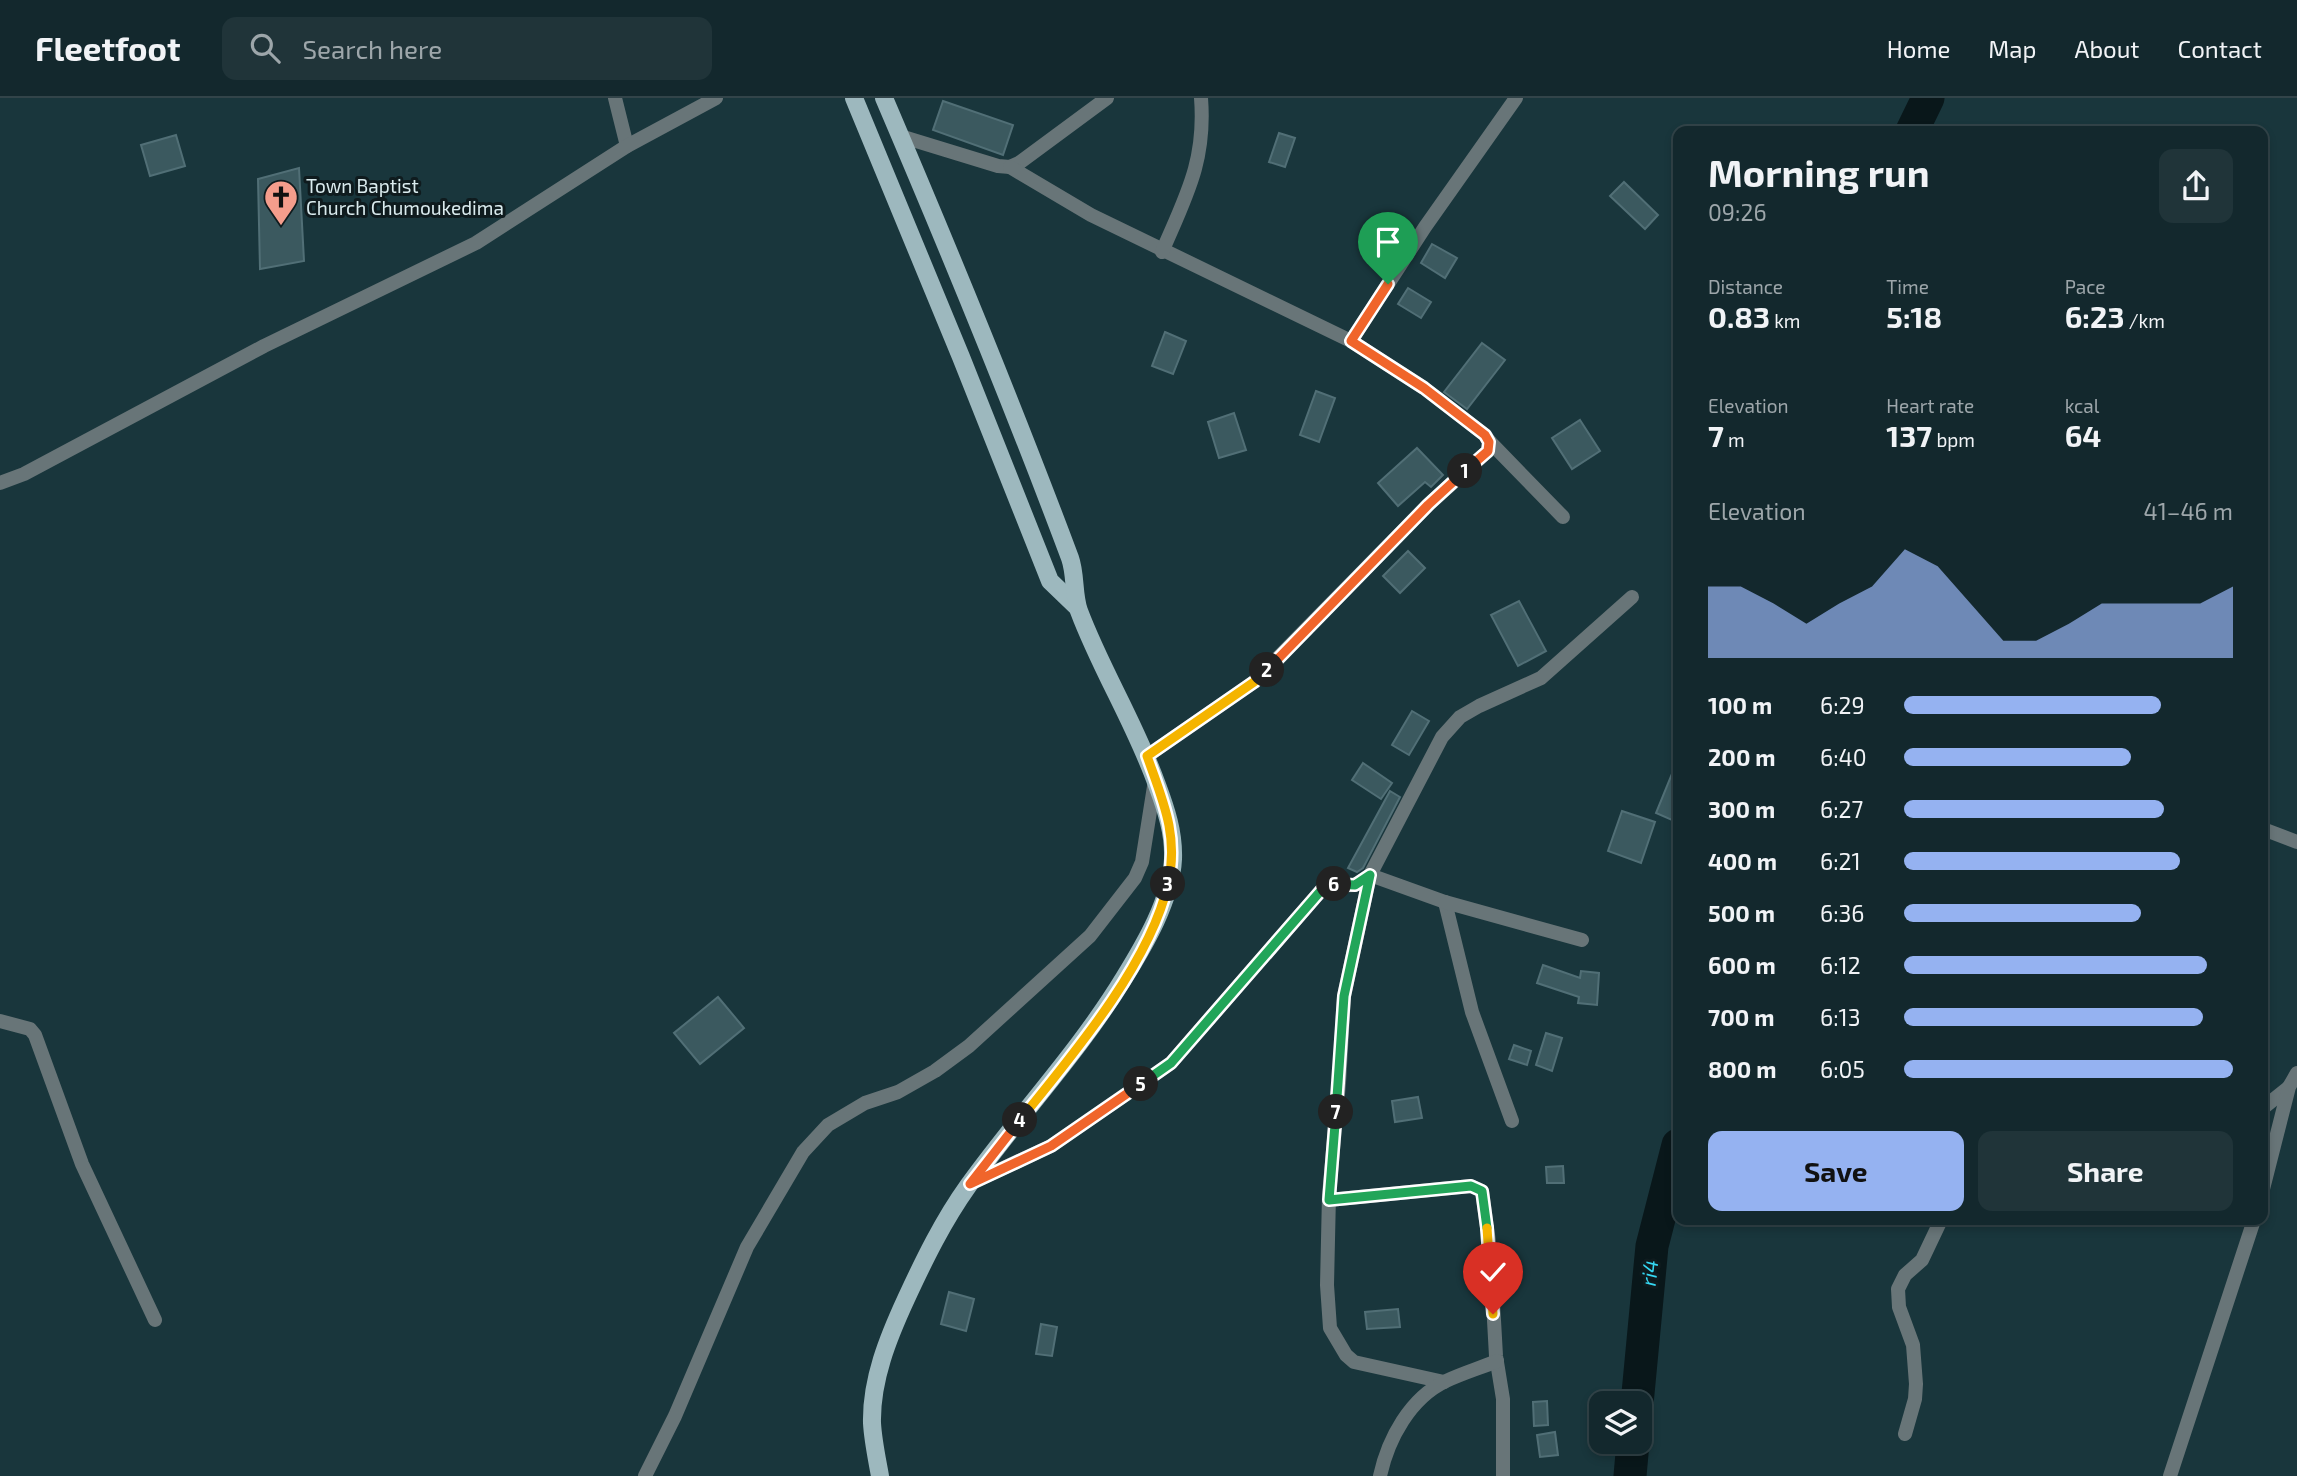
<!DOCTYPE html>
<html lang="en">
<head>
<meta charset="utf-8">
<style>
  :root { --surface:#13282d; --page:#203439; --text:#f1f3f6; --muted:#9da6aa; --line:#324449; --accent:#95b2f1 }
  body { margin:0; font-family:"Exo 2",sans-serif; background:var(--page); color:var(--text); height:100vh; display:flex; flex-direction:column; font-size:26px; white-space:nowrap }
  * { box-sizing:border-box; margin:0 }
  p { font-size:23px; color:var(--muted) }
  .icon { flex:none; width:38px; height:38px; fill:none; stroke:currentColor; stroke-width:2; stroke-linecap:round; stroke-linejoin:round }
  .map { position:relative; flex:1; overflow:hidden }
  .drawer { position:absolute; left:1673px; top:28px; width:595px; height:1099px; display:flex; flex-direction:column; background:var(--surface); border-radius:14px; box-shadow:0 4px 10px #0003,0 0 0 2px var(--line) }
  .drawer>* { flex:none }
  .fabs { position:absolute; left:1589px; top:1293px; display:grid; gap:14px }
  .fabs a { display:grid; place-items:center; width:63px; height:63px; border-radius:14px; background:var(--surface); box-shadow:0 4px 10px #0003,0 0 0 2px var(--line); font-size:35px }
  .pin { position:absolute; display:grid; place-items:center; width:60px; height:60px; color:#fff; margin:-72px -30px; border-radius:50% 50% 50% 0; rotate:-45deg; box-shadow:0 0 7px #0007 }
  .pin .icon { rotate:45deg }
  .km { position:absolute; width:35px; height:35px; margin:-18px; border-radius:50%; background:#222; color:#fff; font-size:19px; line-height:35px; text-align:center }
  .round { display:grid; place-items:center; flex:none; width:74px; height:74px; border-radius:14px; background:var(--page) }
  .headline { display:flex; align-items:center; justify-content:space-between; height:119px; padding:0 35px }
  h1 { font-size:38px; font-weight:700; line-height:52px }
  .metrics { display:grid; grid-template-columns:repeat(3,1fr); gap:10px; height:119px; padding:7px 35px }
  .metrics div { display:grid; align-content:center }
  .metrics b { font-size:30px; font-weight:700 }
  .metrics small { font-size:19px; font-weight:400 }
  .metrics p { font-size:19px }
  .chart { height:196px; padding:14px 35px }
  .chart p { display:flex; justify-content:space-between }
  .chart svg { width:100%; height:126px; margin-top:7px; fill:var(--accent); opacity:.7 }
  .primary-button { display:flex; gap:14px; margin-top:auto; padding:14px 35px }
  .primary-button a { flex:1; height:80px; border-radius:14px; background:var(--accent); color:#111; font-size:28px; font-weight:700; line-height:80px; text-align:center }
  .primary-button a+a { background:var(--page); color:var(--text) }
  ul { padding:0 35px; list-style:none; font-size:23px }
  li { display:grid; grid-template-columns:112px 84px 1fr; align-items:center; height:52px }
  li i { height:18px; border-radius:9px; background:var(--accent) }
  header { display:flex; align-items:center; gap:42px; box-sizing:border-box; height:98px; padding:0 35px; background:var(--surface); border-bottom:2px solid var(--line) }
  header strong { font-size:33px }
  nav { display:flex; gap:38px; margin-inline-start:auto; font-size:24px }
  .search { width:490px; height:63px; background:var(--page); display:flex; align-items:center; gap:18px; box-sizing:border-box; padding:0 24px; border-radius:14px; color:var(--muted); font-size:26px }
  .map>svg:first-child { display:block }
</style>
</head>
<body>
<header>
<strong>Fleetfoot</strong>
<div class="search"><svg class="icon" aria-label="search" viewBox="0 0 24 24"><circle cx="10" cy="10" r="6"/><path d="M15 15l6 6"/></svg>Search here</div>
<nav><a>Home</a><a>Map</a><a>About</a><a>Contact</a></nav>
</header>
<div class="map">
<svg width="2297" height="1378" viewBox="0 0 2297 1378">
  <rect width="100%" height="100%" fill="#19363c"/>
  <g fill="none" stroke-linecap="round" stroke-linejoin="round">
    <g stroke="#09171a" stroke-width="33">
      <polyline points="1912,33 1928,0"/>
      <polyline points="1637,1306 1652,1148 1678,1047"/>
      <polyline points="1630,1378 1633,1344"/>
    </g>
  </g>
  <g fill="#3b595f" stroke="#516f76" stroke-width="2">
    <polygon points="943,3 1013,27 1003,57 933,32"/>
    <polygon points="1279,35 1295,40 1285,69 1269,64"/>
    <polygon points="176,37 185,68 150,78 141,47"/>
    <polygon points="299,70 304,163 260,171 258,81"/>
    <polygon points="1624,84 1658,117 1645,131 1610,98"/>
    <polygon points="1432,146 1457,160 1445,180 1421,165"/>
    <polygon points="1408,190 1431,204 1421,220 1398,206"/>
    <polygon points="1165,234 1186,243 1173,276 1152,268"/>
    <polygon points="1482,245 1505,262 1467,311 1444,294"/>
    <polygon points="1316,293 1335,300 1319,344 1300,337"/>
    <polygon points="1234,315 1246,352 1219,360 1208,324"/>
    <polygon points="1580,322 1600,353 1572,371 1552,340"/>
    <polygon points="1417,350 1443,377 1431,389 1425,384 1398,408 1378,385"/>
    <polygon points="1408,453 1425,470 1400,495 1383,478"/>
    <polygon points="1519,503 1546,553 1518,568 1491,517"/>
    <polygon points="1412,613 1429,623 1409,657 1392,647"/>
    <polygon points="1678,661 1678,708 1672,722 1656,715"/>
    <polygon points="1363,665 1392,685 1381,701 1352,682"/>
    <polygon points="1390,693 1400,699 1363,770 1357,774 1348,770"/>
    <polygon points="1622,713 1655,724 1641,765 1608,753"/>
    <polygon points="1543,867 1580,880 1581,873 1599,875 1597,907 1578,905 1579,899 1537,885"/>
    <polygon points="718,899 744,930 700,966 674,935"/>
    <polygon points="1546,935 1562,940 1552,973 1536,967"/>
    <polygon points="1514,947 1531,953 1527,967 1509,961"/>
    <polygon points="1418,999 1422,1020 1395,1024 1392,1003"/>
    <polygon points="1563,1068 1564,1085 1547,1085 1546,1069"/>
    <polygon points="949,1194 974,1201 966,1233 941,1226"/>
    <polygon points="1398,1211 1400,1229 1367,1231 1365,1214"/>
    <polygon points="1041,1226 1057,1229 1052,1258 1036,1256"/>
    <polygon points="1547,1303 1548,1327 1534,1328 1533,1304"/>
    <polygon points="1555,1334 1558,1357 1540,1359 1537,1337"/>
  </g>
  <g fill="none" stroke-linecap="round" stroke-linejoin="round">
    <g stroke="#687578" stroke-width="14">
      <polyline points="615,0 627,48"/>
      <polyline points="900,38 998,68 1010,69 1019,65 1107,0"/>
      <polyline points="1010,69 1091,117 1351,243 1424,290 1485,337 1490,344 1488,353 1428,407 1254,584 1147,658"/>
      <path d="M1162,154C1186,98 1206,63 1201,0"/>
      <polyline points="1351,243 1425,129 1516,0"/>
      <polyline points="1490,344 1563,419"/>
      <polyline points="0,385 24,376 264,248 476,145 627,48 716,0"/>
      <polyline points="2263,731 2297,744"/>
      <polyline points="1445,804 1472,914 1512,1023"/>
      <polyline points="0,923 30,931 35,937 82,1066 155,1222"/>
      <polyline points="2263,1010 2288,990"/>
      <polyline points="971,1085 1051,1048 1171,965 1325,788 1355,787 1370,777 1445,804 1582,842"/>
      <polyline points="2263,1091 2289,989 2297,975"/>
      <polyline points="1329,1102 1471,1088 1482,1093 1490,1151 1496,1258 1503,1301 1503,1378"/>
      <polyline points="1444,1284 1354,1264 1346,1257 1330,1230 1327,1187 1329,1097 1339,985 1344,898 1370,777 1442,639 1460,619 1479,608 1541,580 1632,499"/>
      <polyline points="1905,1336 1915,1301 1916,1286 1913,1247 1899,1209 1898,1191 1905,1177 1922,1162 1941,1122"/>
      <polyline points="645,1378 675,1318 747,1149 803,1054 828,1027 865,1005 898,994 935,973 969,948 1090,838 1135,780 1142,764 1155,682"/>
      <path d="M1380,1378C1388,1341 1410,1300 1446,1283C1463,1275 1480,1270 1497,1263"/>
      <polyline points="2170,1378 2254,1122"/>
    </g>
    <g stroke="#9db8be" stroke-width="18">
      <polyline points="854,0 961,259 1050,483 1077,509"/>
      <path d="M880,1378C877,1361 873,1343 872,1325C871,1282 888,1240 906,1201C924,1162 943,1123 968,1088C1019,1017 1079,954 1124,880C1145,846 1171,802 1173,761C1174,735 1166,711 1157,687C1136,627 1101,572 1079,513C1073,496 1076,477 1070,460C1012,305 949,152 884,0"/>
    </g>
  </g>
  <g fill="none" stroke-linecap="round" stroke-linejoin="round">
    <g stroke="#fff" stroke-width="14">
      <polyline id="split-1" points="1388,186 1351,243 1424,290 1485,337 1489,344 1488,353 1465,373"/>
    </g>
    <g stroke="#fff" stroke-width="14">
      <polyline id="split-2" points="1267,572 1428,407 1465,373"/>
    </g>
    <g stroke="#fff" stroke-width="14">
      <path id="split-3" d="M1168,786C1179,738 1163,703 1147,658L1254,584L1267,572"/>
    </g>
    <g stroke="#fff" stroke-width="14">
      <path id="split-4" d="M1020,1022C1071,959 1150,866 1168,786"/>
    </g>
    <g stroke="#fff" stroke-width="14">
      <polyline id="split-5" points="1020,1022 970,1086 1051,1048 1141,986"/>
    </g>
    <g stroke="#fff" stroke-width="14">
      <polyline id="split-6" points="1141,986 1171,965 1325,788 1334,786"/>
    </g>
    <g stroke="#fff" stroke-width="14">
      <polyline id="split-7" points="1334,786 1355,787 1370,777 1344,898 1336,1014"/>
    </g>
    <g stroke="#fff" stroke-width="14">
      <polyline id="split-8" points="1336,1014 1329,1102 1471,1088 1482,1093 1487,1130"/>
    </g>
    <g stroke="#fff" stroke-width="14">
      <polyline id="split-9" points="1487,1130 1493,1216"/>
    </g>
    <use href="#split-1" stroke="#f0652b" stroke-width="9"/>
    <use href="#split-2" stroke="#f0652b" stroke-width="9"/>
    <use href="#split-3" stroke="#f5b400" stroke-width="9"/>
    <use href="#split-4" stroke="#f5b400" stroke-width="9"/>
    <use href="#split-5" stroke="#f0652b" stroke-width="9"/>
    <use href="#split-6" stroke="#22a559" stroke-width="9"/>
    <use href="#split-7" stroke="#22a559" stroke-width="9"/>
    <use href="#split-8" stroke="#22a559" stroke-width="9"/>
    <use href="#split-9" stroke="#f5b400" stroke-width="9"/>
  </g>
  <defs>
    <g id="church-pin" transform="scale(1.75)"><path d="M0 17L-7.5 6A9.5 9.5 0 1 1 7.5 6Z" fill="#f49d8c" stroke="#0f1b1e"/><path d="M-1.2-6h2.4v3.5h3.3v2.4h-3.3V6h-2.4V-.1h-3.3v-2.4h3.3Z" fill="#111"/></g>
  </defs>
  <g fill-rule="evenodd">
    <use href="#church-pin" x="281" y="99"/>
  </g>
  <g text-anchor="middle" stroke-width="6" stroke-linejoin="round" paint-order="stroke">
    <g font-size="19" fill="#daebee" stroke="#0f1b1e" text-anchor="start">
      <text x="306" y="95">Town Baptist<tspan x="306" dy="22">Church Chumoukedima</tspan></text>
    </g>
    <g font-size="21" font-style="italic" fill="#35d9f4" stroke="#0f1b1e">
      <text transform="translate(1650 1175) rotate(-84)" y="7">ri4</text>
    </g>
  </g>
</svg>
<div class="fabs">
<a><svg class="icon" aria-label="layers" viewBox="0 0 24 24"><path d="M12 4l9 5-9 5-9-5zM3 14l9 5 9-5"/></svg></a>
</div>
<div class="pin" style="left:1388px;top:186px;background:#1e9e55"><svg class="icon" aria-label="arrive" viewBox="0 0 24 24"><path d="M6 21V4h12l-3 4 3 4H6"/></svg></div>
<div class="pin" style="left:1493px;top:1216px;background:#d93025"><svg class="icon" aria-label="check" viewBox="0 0 24 24"><path d="M5 12l5 5 9-10"/></svg></div>
<b class="km" style="left:1465px;top:373px">1</b>
<b class="km" style="left:1267px;top:572px">2</b>
<b class="km" style="left:1168px;top:786px">3</b>
<b class="km" style="left:1020px;top:1022px">4</b>
<b class="km" style="left:1141px;top:986px">5</b>
<b class="km" style="left:1334px;top:786px">6</b>
<b class="km" style="left:1336px;top:1014px">7</b>
<section class="drawer">
<div class="headline"><div><h1>Morning run</h1><p>09:26</p></div><a class="round"><svg class="icon" aria-label="share" viewBox="0 0 24 24"><path d="M12 15V3M7 8l5-5 5 5M5 13v7h14v-7"/></svg></a></div>
<div class="metrics">
<div><p>Distance</p><b>0.83<small> km</small></b></div>
<div><p>Time</p><b>5:18</b></div>
<div><p>Pace</p><b>6:23<small> /km</small></b></div>
</div>
<div class="metrics">
<div><p>Elevation</p><b>7<small> m</small></b></div>
<div><p>Heart rate</p><b>137<small> bpm</small></b></div>
<div><p>kcal</p><b>64</b></div>
</div>
<div class="chart"><p><span>Elevation</span>41–46 m</p>
<svg viewBox="0 0 160 44" preserveAspectRatio="none"><path d="M0 44V19L10 19L20 25L30 32L40 25L50 19L60 6L70 12L80 25L90 38L100 38L110 32L120 25L130 25L140 25L150 25L160 19V44z"/></svg>
</div>
<ul>
<li><b>100 m</b>6:29<i style="width:78%"></i></li>
<li><b>200 m</b>6:40<i style="width:69%"></i></li>
<li><b>300 m</b>6:27<i style="width:79%"></i></li>
<li><b>400 m</b>6:21<i style="width:84%"></i></li>
<li><b>500 m</b>6:36<i style="width:72%"></i></li>
<li><b>600 m</b>6:12<i style="width:92%"></i></li>
<li><b>700 m</b>6:13<i style="width:91%"></i></li>
<li><b>800 m</b>6:05<i style="width:100%"></i></li>
</ul>
<div class="primary-button"><a>Save</a><a>Share</a></div>
</section>
</div>
</body>
</html>
